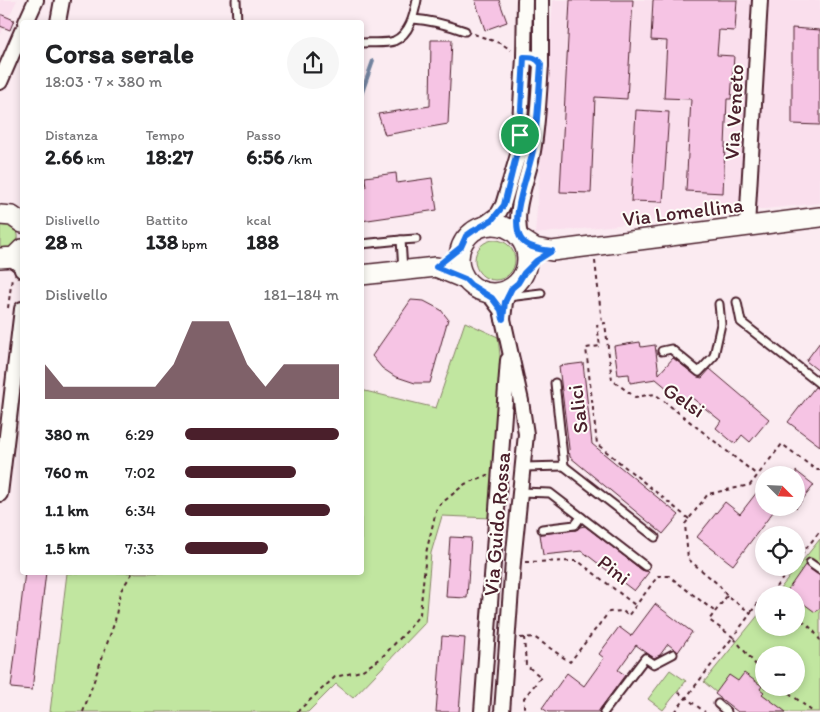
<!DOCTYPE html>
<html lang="it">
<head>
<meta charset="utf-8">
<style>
  :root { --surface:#fff; --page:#f6f6f6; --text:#202124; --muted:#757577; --accent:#4a1f2b }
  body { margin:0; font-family:Itim,sans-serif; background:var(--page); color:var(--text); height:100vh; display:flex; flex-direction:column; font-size:19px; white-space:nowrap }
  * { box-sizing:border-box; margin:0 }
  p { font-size:16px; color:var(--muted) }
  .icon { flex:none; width:28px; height:28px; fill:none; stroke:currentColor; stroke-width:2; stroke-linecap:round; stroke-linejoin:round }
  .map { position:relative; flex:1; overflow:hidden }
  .details { position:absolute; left:20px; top:20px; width:344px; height:555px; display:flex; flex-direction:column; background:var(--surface); border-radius:5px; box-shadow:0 2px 8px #0003 }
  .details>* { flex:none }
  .needle { width:32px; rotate:114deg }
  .tools { position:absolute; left:755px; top:466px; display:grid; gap:10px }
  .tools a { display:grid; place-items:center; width:50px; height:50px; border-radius:50%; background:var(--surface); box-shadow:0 2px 8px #0003; font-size:25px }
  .pin { position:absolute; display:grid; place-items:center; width:42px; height:42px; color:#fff; margin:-21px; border:2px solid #fff; border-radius:50%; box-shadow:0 1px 5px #0007 }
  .round { display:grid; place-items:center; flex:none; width:52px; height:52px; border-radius:26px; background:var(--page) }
  .head { display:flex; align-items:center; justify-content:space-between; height:85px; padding:0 25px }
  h1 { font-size:28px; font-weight:700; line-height:38px }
  .stats { display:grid; grid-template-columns:repeat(3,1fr); gap:8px; height:85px; padding:5px 25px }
  .stats div { display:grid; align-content:center }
  .stats b { font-size:21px; font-weight:700 }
  .stats small { font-size:14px; font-weight:400 }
  .stats p { font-size:14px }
  .chart { height:140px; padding:10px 25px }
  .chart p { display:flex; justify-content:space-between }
  .chart svg { width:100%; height:90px; margin-top:5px; fill:var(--accent); opacity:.7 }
  ul { padding:0 25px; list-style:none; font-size:16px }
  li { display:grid; grid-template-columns:80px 60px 1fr; align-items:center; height:38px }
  li i { height:12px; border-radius:6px; background:var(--accent) }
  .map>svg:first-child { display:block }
</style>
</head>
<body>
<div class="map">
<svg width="820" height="712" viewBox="0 0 820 712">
  <rect width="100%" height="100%" fill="#fbebf1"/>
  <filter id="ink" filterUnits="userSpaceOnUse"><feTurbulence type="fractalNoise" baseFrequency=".02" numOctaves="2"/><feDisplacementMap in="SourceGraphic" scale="10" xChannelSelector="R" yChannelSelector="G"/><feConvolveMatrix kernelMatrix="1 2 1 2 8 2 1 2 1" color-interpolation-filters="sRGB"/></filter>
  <g filter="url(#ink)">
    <g fill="#fadfed">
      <polygon points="0,0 17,0 0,36"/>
      <polygon points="553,0 820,0 820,203 535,234"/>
    </g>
    <g fill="#c1e6a0" stroke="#868266" fill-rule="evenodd">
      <path d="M6,224C18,227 22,237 14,248L0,250V225Z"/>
      <circle cx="495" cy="260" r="20"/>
      <polygon points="465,322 498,337 501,365 491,518 442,516 431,553 425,623 353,698 336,684 308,712 50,712 67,573 361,572 361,390 436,408"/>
      <path d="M820,539V712H739L704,682L764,608V628H796V595H775ZM764,655H796V688H764Z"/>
      <polygon points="670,670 686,681 663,710 648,699"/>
    </g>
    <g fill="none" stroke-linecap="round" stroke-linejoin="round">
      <polyline stroke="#7384a0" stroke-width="4" points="361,95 373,61"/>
    </g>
    <g fill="#f6c4e4" stroke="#4a1f2b">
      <polygon points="475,0 499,0 507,22 485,30"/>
      <polygon points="570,0 633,0 627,99 595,97 591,193 560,192"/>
      <polygon points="653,0 737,0 735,31 719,30 717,55 734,56 731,99 727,99 723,193 686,191 691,99 664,98 667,41 651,40"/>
      <polygon points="0,14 14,20 10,30 0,26"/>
      <polygon points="792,28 820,30 820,125 792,124"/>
      <polygon points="431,40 452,40 448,124 385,135 378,114 430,106"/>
      <polygon points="636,110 669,112 663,202 631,201"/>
      <polygon points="396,173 397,183 432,178 437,210 361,221 361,187 366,187 365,177"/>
      <polygon points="411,300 424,301 441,310 448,319 430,383 415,383 394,376 382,368 372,356"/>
      <polygon points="640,342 641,347 655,345 659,374 673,358 698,377 702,378 710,369 769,419 750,442 742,435 735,444 716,428 721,421 691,397 686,404 656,379 630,383 629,374 618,375 614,346"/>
      <polygon points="820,342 820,372 806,361"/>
      <polygon points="583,363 592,444 679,515 663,534 570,457 559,366"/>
      <polygon points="815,387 820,389 820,446 788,422"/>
      <polygon points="796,471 814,485 796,508"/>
      <polygon points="764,483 764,508 776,508 733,565 697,537 725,502 740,514"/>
      <polygon points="585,526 642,570 649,572 634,591 582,551 543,555 540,534 576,530 580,527"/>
      <polygon points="450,537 471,538 467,598 446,597"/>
      <polygon points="805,565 820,576 820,608 815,612 796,598 796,595 792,595 787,591"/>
      <polygon points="25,572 46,572 32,690 11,688"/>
      <polygon points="655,604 692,632 678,652 668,644 660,655 654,658 636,645 618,670 625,675 598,712 548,712 542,708 567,673 584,686 604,658 599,654 619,627 631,636"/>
      <polygon points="442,636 465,638 459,712 436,712"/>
      <polygon points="744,673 762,686 760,689 764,692 762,694 786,712 738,712 715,694 729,675 738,681"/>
    </g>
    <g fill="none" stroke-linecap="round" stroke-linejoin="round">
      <g stroke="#4a1f2b" stroke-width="11">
        <g id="service">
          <polyline points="236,0 237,22"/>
          <path d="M413,19C431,20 448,25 465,31"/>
          <path d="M361,43C370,42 385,44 394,41C410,34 414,15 417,0"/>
          <polyline points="401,240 416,239"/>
          <polyline points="361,244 401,240 403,270"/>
          <polyline points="508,297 541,293"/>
          <polyline points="737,302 741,322 820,384"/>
          <polyline points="662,351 671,349 699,372 714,356 721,324 719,304"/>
          <polyline points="564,466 655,537"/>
          <polyline points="523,467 564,466 555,383"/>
          <polyline points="520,492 550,493 645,566"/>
          <polyline points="542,529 575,525 581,517"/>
          <polyline points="810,563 820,570"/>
          <polyline points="718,704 727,712"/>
          <polyline points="604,712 645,658 654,664 673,654"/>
        </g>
      </g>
      <g stroke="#4a1f2b" stroke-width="18">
        <g id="minor">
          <polyline points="541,0 541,65"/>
          <polyline points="26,22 36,0"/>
          <polyline points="58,22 62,0"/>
          <polyline points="524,57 525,0"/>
          <polyline points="0,82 22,31"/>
          <path d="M483,225L498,214L503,205L518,155L524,57C532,57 536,57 541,65C539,91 538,119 534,145C530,178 511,207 521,239"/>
          <polyline points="747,226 760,0"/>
          <polyline points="11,258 21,266 22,270"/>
          <polyline points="481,291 492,298 501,310 521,401 526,434 513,562 502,712"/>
          <polyline points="503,319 505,302 511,288"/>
          <polyline points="0,494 22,309"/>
          <polyline points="482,712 508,360"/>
        </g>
      </g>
      <g stroke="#4a1f2b" stroke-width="22">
        <g id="secondary">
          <polyline points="0,215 12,216 22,223"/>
          <circle cx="493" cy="259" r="34"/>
          <polyline points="521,239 535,248 552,251 820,217"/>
          <polyline points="0,258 14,257 22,249"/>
          <polyline points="361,275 436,267 465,279"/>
        </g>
      </g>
      <g stroke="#4a1f2b" stroke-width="2" stroke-dasharray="4 4" stroke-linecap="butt">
        <polyline points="474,34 502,44 511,50"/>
        <polyline points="595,261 602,323"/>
        <polyline points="8,308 12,278"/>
        <polyline points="689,519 597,444 586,348 600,346 597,325 605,323 612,380 635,397 655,394 757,475"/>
        <polyline points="796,561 820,531"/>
        <polyline points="525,562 578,561 635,605"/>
        <polyline points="771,593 791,568"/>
        <polyline points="765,595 768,591 774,595"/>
        <polyline points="727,596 709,620 733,637 751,613 727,596 719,585 688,559 685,524 708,494 750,485 782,444 816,470 820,470"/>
        <polyline points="751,612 764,596"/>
        <polyline points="796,615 813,630 820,640"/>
        <polyline points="524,637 526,665 541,677 524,698 524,710 527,712"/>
        <polyline points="520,638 534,637 570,662 609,612 623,611 628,616 658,576 669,576 714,611"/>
        <polyline points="783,688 813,712"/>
        <polyline points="678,692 705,712"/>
        <polyline points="83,712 115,621 120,592 133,572"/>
        <polyline points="297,712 335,677 361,671 380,659 407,631 420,614 426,553 437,507 465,484 488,475"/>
        <polyline points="675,712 733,637 756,665 764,672"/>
      </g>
      <use href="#service" stroke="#fdfcf7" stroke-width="7"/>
      <use href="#minor" stroke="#fdfcf7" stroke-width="14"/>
      <use href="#secondary" stroke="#fdfcf7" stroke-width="19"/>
    </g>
  </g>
  <g fill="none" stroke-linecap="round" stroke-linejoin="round" filter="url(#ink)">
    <g stroke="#fff" stroke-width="10">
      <path id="route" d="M524,57C532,57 536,57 541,64C539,91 538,118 534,145C531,169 508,218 521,239C527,248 542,250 552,251L536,261L524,273L518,283L512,288L505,302L503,319L501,310L492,298L471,285L465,279L436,267L461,247L466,236L473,231L492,220L504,205L519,144Z"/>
    </g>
    <use href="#route" stroke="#1a73e8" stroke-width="6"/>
  </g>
  <g text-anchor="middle" stroke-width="4" stroke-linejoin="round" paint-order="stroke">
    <g font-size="21" fill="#4a1f2b" stroke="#fdfcf7">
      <text transform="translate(734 112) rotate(-87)" y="7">Via Veneto</text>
      <text transform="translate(683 212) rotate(-7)" y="7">Via Lomellina</text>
      <text transform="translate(684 400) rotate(34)" y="7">Gelsi</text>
      <text transform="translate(578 409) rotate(-97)" y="7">Salici</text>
      <text transform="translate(497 524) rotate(-85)" y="7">Via Guido Rossa</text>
      <text transform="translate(614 570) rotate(38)" y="7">Pini</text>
    </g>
  </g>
</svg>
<div class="tools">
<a><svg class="needle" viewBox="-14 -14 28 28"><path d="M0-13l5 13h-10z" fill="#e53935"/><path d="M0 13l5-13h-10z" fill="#757577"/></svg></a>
<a><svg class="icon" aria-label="locate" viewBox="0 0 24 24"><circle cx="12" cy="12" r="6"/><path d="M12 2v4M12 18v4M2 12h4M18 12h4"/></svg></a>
<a>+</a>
<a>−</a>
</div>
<div class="pin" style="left:520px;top:135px;background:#1e9e55"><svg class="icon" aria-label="arrive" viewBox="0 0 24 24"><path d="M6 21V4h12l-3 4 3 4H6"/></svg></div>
<section class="details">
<div class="head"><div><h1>Corsa serale</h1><p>18:03 · 7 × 380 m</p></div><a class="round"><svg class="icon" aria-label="share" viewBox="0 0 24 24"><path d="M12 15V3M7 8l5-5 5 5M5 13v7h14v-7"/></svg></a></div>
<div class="stats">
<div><p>Distanza</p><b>2.66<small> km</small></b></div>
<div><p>Tempo</p><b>18:27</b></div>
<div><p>Passo</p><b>6:56<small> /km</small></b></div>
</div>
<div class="stats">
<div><p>Dislivello</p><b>28<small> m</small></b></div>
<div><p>Battito</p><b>138<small> bpm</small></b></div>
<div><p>kcal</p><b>188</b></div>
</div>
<div class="chart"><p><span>Dislivello</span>181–184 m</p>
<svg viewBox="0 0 160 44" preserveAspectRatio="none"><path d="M0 44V27L10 38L20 38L30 38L40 38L50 38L60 38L70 27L80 6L90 6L100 6L110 27L120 38L130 27L140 27L150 27L160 27V44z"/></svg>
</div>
<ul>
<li><b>380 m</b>6:29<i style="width:100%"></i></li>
<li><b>760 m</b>7:02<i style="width:72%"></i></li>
<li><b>1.1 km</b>6:34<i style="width:94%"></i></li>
<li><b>1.5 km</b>7:33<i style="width:54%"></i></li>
</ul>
</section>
</div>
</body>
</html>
